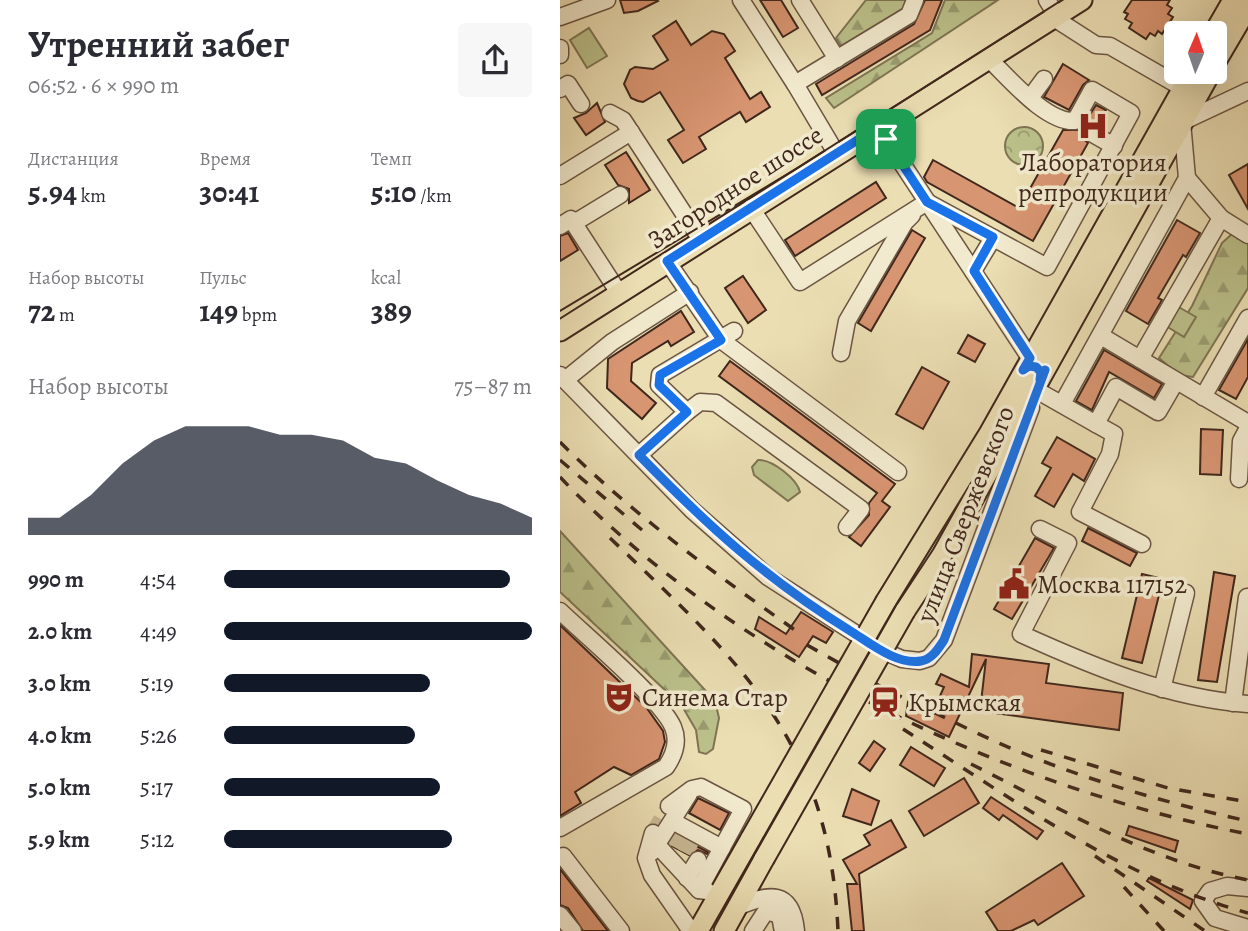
<!DOCTYPE html>
<html lang="ru">
<head>
<meta charset="utf-8">
<style>
  :root { --surface:#fff; --page:#f7f7f7; --text:#2b2b33; --muted:#7c7c81; --accent:#111827 }
  body { margin:0; font-family:Alegreya,serif; background:var(--page); color:var(--text); height:100vh; display:flex; flex-direction:column; font-size:26px; white-space:nowrap }
  * { box-sizing:border-box; margin:0 }
  p { font-size:23px; color:var(--muted) }
  .icon { flex:none; width:38px; height:38px; fill:none; stroke:currentColor; stroke-width:2; stroke-linecap:round; stroke-linejoin:round }
  .map { position:relative; flex:1; overflow:hidden }
  .drawer { display:flex; flex-direction:column; background:var(--surface); width:560px }
  .drawer>* { flex:none }
  .needle { width:46px; rotate:2deg }
  .tools { position:absolute; left:604px; top:21px; display:grid; gap:14px }
  .tools a { display:grid; place-items:center; width:63px; height:63px; border-radius:7px; background:var(--surface); box-shadow:0 7px 28px #0002; font-size:35px }
  .pin { position:absolute; display:grid; place-items:center; width:60px; height:60px; color:#fff; margin:-30px; border-radius:14px; box-shadow:0 4px 10px #0006 }
  .round { display:grid; place-items:center; flex:none; width:74px; height:74px; border-radius:7px; background:var(--page) }
  .overview { display:flex; align-items:center; justify-content:space-between; height:119px; padding:0 28px }
  h1 { font-size:38px; font-weight:700; line-height:52px }
  .metrics { display:grid; grid-template-columns:repeat(3,1fr); gap:10px; height:119px; padding:7px 28px }
  .metrics div { display:grid; align-content:center }
  .metrics b { font-size:30px; font-weight:700 }
  .metrics small { font-size:19px; font-weight:400 }
  .metrics p { font-size:19px }
  .chart { height:196px; padding:14px 28px }
  .chart p { display:flex; justify-content:space-between }
  .chart svg { width:100%; height:126px; margin-top:7px; fill:var(--accent); opacity:.7 }
  ul { padding:0 28px; list-style:none; font-size:23px }
  li { display:grid; grid-template-columns:112px 84px 1fr; align-items:center; height:52px }
  li i { height:18px; border-radius:9px; background:var(--accent) }
  main { display:flex; flex:1; min-height:0 }
  .map>svg:first-child { display:block }
</style>
</head>
<body>
<main>
<section class="drawer">
<div class="overview"><div><h1>Утренний забег</h1><p>06:52 · 6 × 990 m</p></div><a class="round"><svg class="icon" aria-label="share" viewBox="0 0 24 24"><path d="M12 15V3M7 8l5-5 5 5M5 13v7h14v-7"/></svg></a></div>
<div class="metrics">
<div><p>Дистанция</p><b>5.94<small> km</small></b></div>
<div><p>Время</p><b>30:41</b></div>
<div><p>Темп</p><b>5:10<small> /km</small></b></div>
</div>
<div class="metrics">
<div><p>Набор высоты</p><b>72<small> m</small></b></div>
<div><p>Пульс</p><b>149<small> bpm</small></b></div>
<div><p>kcal</p><b>389</b></div>
</div>
<div class="chart"><p><span>Набор высоты</span>75–87 m</p>
<svg viewBox="0 0 160 44" preserveAspectRatio="none"><path d="M0 44V38L10 38L20 30L30 19L40 11L50 6L60 6L70 6L80 9L90 9L100 11L110 17L120 19L130 25L140 30L150 33L160 38V44z"/></svg>
</div>
<ul>
<li><b>990 m</b>4:54<i style="width:93%"></i></li>
<li><b>2.0 km</b>4:49<i style="width:100%"></i></li>
<li><b>3.0 km</b>5:19<i style="width:67%"></i></li>
<li><b>4.0 km</b>5:26<i style="width:62%"></i></li>
<li><b>5.0 km</b>5:17<i style="width:70%"></i></li>
<li><b>5.9 km</b>5:12<i style="width:74%"></i></li>
</ul>
</section>
<div class="map">
<svg width="688" height="931" viewBox="0 0 688 931">
  <defs>
    <pattern id="forest-firs" width="22" height="20" patternUnits="userSpaceOnUse" patternTransform="scale(1.75)"><rect width="22" height="20" fill="#bbc08a"/><path d="M5 1l3.5 6h-7zM16 11l3.5 6h-7z" fill="#999c70"/></pattern>
    <pattern id="park-crowns" width="20" height="18" patternUnits="userSpaceOnUse" patternTransform="scale(1.75)"><rect width="20" height="18" fill="#bbc08a"/><path d="M2 6a3 3 0 1 1 6 0M12 15a3 3 0 1 1 6 0" fill="none" stroke="#999c70"/></pattern>
  </defs>
  <rect width="100%" height="100%" fill="#ebdeb3"/>
  <filter id="stains"><feTurbulence type="fractalNoise" baseFrequency=".00286" numOctaves="4"/><feColorMatrix values="0 0 0 0 .2 0 0 0 0 .09 0 0 0 0 .02 0 0 0 .5 -.17"/></filter>
  <radialGradient id="worn" r=".72"><stop offset=".6" stop-color="#630" stop-opacity="0"/><stop offset="1" stop-color="#630" stop-opacity=".3"/></radialGradient>
  <g fill="url(#forest-firs)" stroke="#7e7453" stroke-width="2">
    <polygon points="306,0 349,0 347,6 281,46 276,38"/>
    <polygon points="385,0 438,0 274,108 266,98 372,33"/>
    <polygon points="673,233 688,240 688,288 633,377 619,375 599,358 632,306 662,243"/>
    <polygon points="0,531 155,701 159,718 153,749 146,754 139,752 136,730 122,706 0,592"/>
  </g>
  <g fill="url(#park-crowns)" stroke="#7e7453" stroke-width="2">
    <circle cx="464" cy="146" r="19"/>
    <polygon points="617,306 636,317 624,337 606,326"/>
  </g>
  <g fill="#bbc08a" stroke="#7e7453" stroke-width="2">
    <polygon points="29,28 47,56 27,68 10,40"/>
    <path d="M198,460C212,459 237,479 240,492L228,501L194,475L192,467Z"/>
  </g>
  <g fill="#d89571" stroke="#40271c" stroke-width="2">
    <polygon points="60,0 97,0 98,1 78,11 64,13"/>
    <polygon points="200,0 221,0 238,28 223,37"/>
    <polygon points="365,0 382,0 370,30 262,95 256,84 354,24"/>
    <polygon points="572,0 610,0 607,5 612,8 608,14 613,17 602,34 598,31 595,36 590,33 586,39 569,28 572,23 565,19 568,14 564,12"/>
    <polygon points="116,21 131,45 152,31 164,34 175,51 165,58 190,99 201,92 210,107 186,122 180,112 139,137 146,149 123,163 108,140 124,130 100,92 83,102 78,101 71,98 64,84 70,70 75,67 93,69 108,60 93,36"/>
    <polygon points="503,64 529,80 523,85 509,110 484,97"/>
    <polygon points="37,103 45,122 26,135 14,118 26,113"/>
    <polygon points="536,105 546,110 538,125 528,125 524,129 524,139 528,143 473,241 367,182 364,177 373,160 459,208 503,130 520,130"/>
    <polygon points="66,152 90,190 69,203 69,189 58,185 45,165"/>
    <polygon points="688,164 688,209 669,175"/>
    <polygon points="316,182 326,198 235,256 225,240"/>
    <polygon points="617,220 640,233 626,257 623,255 598,298 602,300 588,324 566,311"/>
    <polygon points="352,230 365,238 311,331 298,323"/>
    <polygon points="8,233 18,250 0,261 0,236"/>
    <polygon points="183,276 206,310 188,323 165,288"/>
    <polygon points="121,311 134,332 111,346 108,341 72,363 71,381 96,403 82,419 47,388 48,359"/>
    <polygon points="408,335 425,344 415,362 398,353"/>
    <polygon points="688,339 688,377 676,399 659,390"/>
    <polygon points="544,350 602,384 594,398 549,372 532,410 516,401"/>
    <polygon points="170,361 335,484 322,501 330,507 301,546 289,537 309,515 309,503 317,493 159,376"/>
    <polygon points="362,367 389,382 363,429 336,414"/>
    <polygon points="641,429 663,430 661,475 640,474"/>
    <polygon points="497,437 535,459 524,481 513,474 494,507 475,496 491,468 482,463"/>
    <polygon points="528,528 577,553 570,566 522,541"/>
    <polygon points="475,538 494,548 452,619 434,609"/>
    <polygon points="654,572 675,576 657,682 638,680"/>
    <polygon points="582,574 603,579 582,663 562,658"/>
    <polygon points="241,612 273,632 266,643 253,636 239,657 195,629 199,617 226,634"/>
    <polygon points="0,625 86,707 103,731 105,742 99,759 71,775 54,767 15,792 21,803 0,816"/>
    <polygon points="412,654 489,664 486,683 563,693 559,730 420,711 426,659 389,737 346,716 348,702 372,714 384,687 376,684 381,674 409,687"/>
    <polygon points="314,741 325,749 310,771 299,763"/>
    <polygon points="351,747 385,768 374,786 340,765"/>
    <polygon points="404,778 419,803 364,836 349,811"/>
    <polygon points="292,789 319,801 311,825 283,816"/>
    <polygon points="431,797 483,831 477,839 443,815 439,820 423,808"/>
    <polygon points="138,798 169,813 160,830 129,813"/>
    <polygon points="331,820 346,847 299,874 304,931 292,931 287,884 297,884 283,860 310,845 304,835"/>
    <polygon points="569,826 618,841 615,852 566,835"/>
    <polygon points="115,835 148,852 147,854 138,850 129,855 112,846"/>
    <polygon points="502,863 524,896 478,925 474,920 451,931 438,931 426,912"/>
    <polygon points="0,869 48,931 23,931 8,908 0,905"/>
    <polygon points="589,878 633,900 630,909 587,881"/>
  </g>
  <g fill="none" stroke-linecap="round" stroke-linejoin="round">
    <g stroke="#c9b995" stroke-width="16" stroke-dasharray="16 8" stroke-linecap="butt">
      <polyline points="93,833 109,806"/>
      <polyline points="114,847 122,832"/>
      <polyline points="125,853 133,838"/>
    </g>
    <g stroke="#6b5542" stroke-width="19">
      <g id="minor">
        <polyline points="181,0 235,84"/>
        <polyline points="240,0 277,59"/>
        <polyline points="487,0 497,16"/>
        <polyline points="0,17 47,0"/>
        <polyline points="494,18 536,45 550,46 623,88"/>
        <polyline points="0,48 0,55"/>
        <polyline points="0,89 8,84 21,104"/>
        <polyline points="470,98 484,79"/>
        <polyline points="50,113 63,120 141,240"/>
        <polyline points="318,127 470,358"/>
        <polyline points="533,134 554,146"/>
        <polyline points="276,153 235,84 349,15 355,0"/>
        <polyline points="0,176 71,132"/>
        <polyline points="627,178 661,218 688,235"/>
        <path d="M367,202L487,267L571,113L532,90L515,121C486,123 449,78 429,59"/>
        <polyline points="191,208 240,282 367,202"/>
        <polyline points="14,223 60,195"/>
        <polyline points="0,226 11,219 59,293"/>
        <polyline points="107,261 161,340 338,472"/>
        <polyline points="413,271 433,238"/>
        <polyline points="541,336 688,423"/>
        <polyline points="281,353 287,321 345,222 352,215"/>
        <polyline points="580,359 661,218"/>
        <polyline points="0,375 132,510 208,577 321,650 342,659 360,661 369,658 384,640 471,408"/>
        <polyline points="5,380 52,342 130,292"/>
        <polyline points="478,391 536,424 556,387 598,412 616,381"/>
        <polyline points="643,397 688,318"/>
        <polyline points="502,404 627,178 622,122 688,91"/>
        <polyline points="127,412 140,402 156,403 301,509 287,527"/>
        <polyline points="536,424 554,434 550,454 520,512 582,544"/>
        <polyline points="79,455 127,412 99,385 100,375 174,331"/>
        <polyline points="679,479 681,441 688,428"/>
        <path d="M480,529L508,543L461,634C534,667 608,698 688,704"/>
        <path d="M0,611C25,635 101,699 113,727C119,741 115,754 106,767L0,828"/>
        <polyline points="602,689 626,593"/>
        <polyline points="673,703 687,597"/>
        <polyline points="109,806 132,789 141,787 183,809 139,890"/>
        <polyline points="114,822 162,848"/>
        <polyline points="93,833 86,858 92,875 131,931"/>
        <polyline points="98,846 139,890 147,891"/>
        <polyline points="92,852 129,794"/>
        <polyline points="0,857 3,856 61,931"/>
        <polyline points="127,878 138,860"/>
        <polyline points="688,888 667,886 650,891 643,901 655,918 688,928"/>
        <path d="M177,907C209,893 232,889 236,931"/>
        <polyline points="0,915 13,931"/>
        <polyline points="193,931 206,911 220,915 222,927"/>
      </g>
    </g>
    <g stroke="#40271c" stroke-width="23">
      <g id="major">
        <polyline points="654,33 673,0"/>
        <polyline points="654,65 688,7"/>
        <polyline points="0,331 522,0"/>
        <polyline points="326,601 430,432 632,72"/>
        <polyline points="345,611 382,555 651,72"/>
        <polyline points="138,931 191,838"/>
        <polyline points="164,931 204,859"/>
      </g>
    </g>
    <use href="#minor" stroke="#f2eace" stroke-width="16"/>
    <use href="#major" stroke="#ebdeb3" stroke-width="19"/>
    <polyline stroke="#40271c" stroke-width="2" points="0,311 239,167 502,0"/>
    <g stroke="#40271c" stroke-width="3.5" stroke-dasharray="12 12" stroke-linecap="butt">
      <path d="M0,442C74,516 157,575 242,635"/>
      <polyline points="0,460 82,530"/>
      <path d="M0,477C172,659 444,787 688,834"/>
      <path d="M50,538C180,662 270,740 278,931"/>
      <polyline points="247,645 327,690 390,720"/>
      <path d="M396,723C488,769 588,799 688,821"/>
      <path d="M343,729C452,799 561,878 688,913"/>
      <polyline points="481,750 608,788 688,802"/>
      <path d="M411,764C501,809 589,861 688,880"/>
      <polyline points="535,856 645,931"/>
      <polyline points="564,887 604,931"/>
    </g>
    <g stroke="#40271c" stroke-width="23" stroke-linecap="butt">
      <g id="major-bridge">
        <polyline points="191,838 326,601"/>
        <polyline points="204,859 345,611"/>
      </g>
    </g>
    <use href="#major-bridge" stroke="#ebdeb3" stroke-width="19"/>
  </g>
  <g fill="none" stroke-linecap="round" stroke-linejoin="round">
    <g stroke="#fff" stroke-width="14">
      <path id="route" d="M318,127L367,202L433,237L414,271L470,358L463,370L469,366L476,367L481,372L480,380L485,370L384,640C378,649 372,659 361,661C337,665 311,644 292,632C206,579 149,527 79,455L127,412L99,385L100,375L161,340L107,261Z"/>
    </g>
    <use href="#route" stroke="#1a73e8" stroke-width="9"/>
  </g>
  <defs>
    <g id="hospital-bare" transform="scale(2.415)"><path d="M-5-5h3v3.5h4V-5h3V5h-3V1.5h-4V5h-3Z" fill="#8f2418" stroke="#f2eace" stroke-width="2.5" paint-order="stroke"/></g>
    <g id="civic-bare" transform="scale(2.415)"><path d="M-.6-6.5H3V-4.5H.6V-3L4-1V1h2V6H-6V1h2V-1L-.6-3ZM-1.2 2.5V6h2.4V2.5Z" fill="#8f2418" stroke="#f2eace" stroke-width="2.5" paint-order="stroke"/></g>
    <g id="theatre-bare" transform="scale(2.415)"><path d="M-5-5.5Q0-4 5-5.5V0Q5 5 0 6Q-5 5-5 0ZM-3.3-2.5H-1v1.5H-3.3ZM1-2.5H3.3v1.5H1ZM-2.8 1Q0 5.5 2.8 1Z" fill="#8f2418" stroke="#f2eace" stroke-width="2.5" paint-order="stroke"/></g>
    <g id="station-bare" transform="scale(2.415)"><path d="M-3-6H3Q5-6 5-4V2Q5 4 3 4L4.5 6H3L1.5 4h-3L-3 6H-4.5L-3 4Q-5 4-5 2V-4Q-5-6-3-6ZM-3.5-4v3h7v-3ZM-3.5 1v1.5H-2V1ZM2 1v1.5H3.5V1Z" fill="#8f2418" stroke="#f2eace" stroke-width="2.5" paint-order="stroke"/></g>
  </defs>
  <g fill-rule="evenodd">
    <use href="#hospital-bare" x="533" y="126"/>
    <use href="#civic-bare" x="454" y="584"/>
    <use href="#theatre-bare" x="59" y="697"/>
    <use href="#station-bare" x="325" y="702"/>
  </g>
  <g text-anchor="middle" stroke-width="7" stroke-linejoin="round" paint-order="stroke">
    <g font-size="26" fill="#40271c" stroke="#f2eace" text-anchor="start">
      <text x="533" y="171" text-anchor="middle">Лаборатория<tspan x="533" dy="30">репродукции</tspan></text>
      <text x="477" y="593">Москва 117152</text>
      <text x="82" y="706">Синема Стар</text>
      <text x="348" y="711">Крымская</text>
    </g>
    <g font-size="26" fill="#40271c" stroke="#f2eace">
      <text transform="translate(175 187) rotate(-33)" y="9">Загородное шоссе</text>
      <text transform="translate(405 514) rotate(-69)" y="9">улица Свержевского</text>
    </g>
  </g>
  <rect width="100%" height="100%" filter="url(#stains)"/>
  <rect width="100%" height="100%" fill="url(#worn)"/>
</svg>
<div class="tools">
<a><svg class="needle" viewBox="-14 -14 28 28"><path d="M0-13l5 13h-10z" fill="#e53935"/><path d="M0 13l5-13h-10z" fill="#7c7c81"/></svg></a>
</div>
<div class="pin" style="left:326px;top:139px;background:#1e9e55"><svg class="icon" aria-label="arrive" viewBox="0 0 24 24"><path d="M6 21V4h12l-3 4 3 4H6"/></svg></div>
</div>
</main>
</body>
</html>
